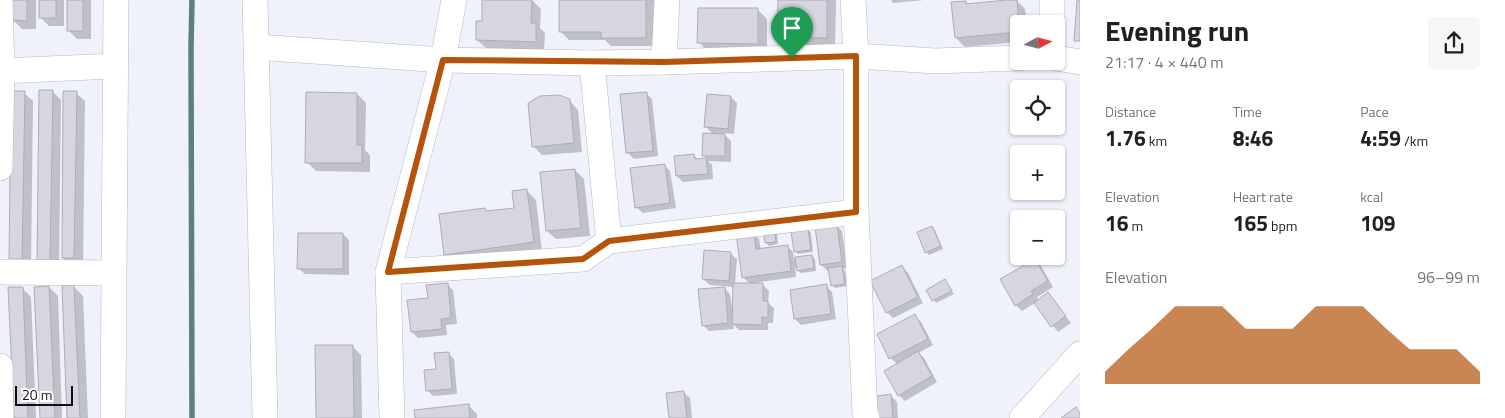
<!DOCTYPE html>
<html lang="en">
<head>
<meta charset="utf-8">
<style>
  :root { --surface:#fff; --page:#f6f6f6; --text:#202124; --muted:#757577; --accent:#b45309 }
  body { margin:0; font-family:"Titillium Web",sans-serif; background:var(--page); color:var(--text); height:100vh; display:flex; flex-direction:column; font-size:19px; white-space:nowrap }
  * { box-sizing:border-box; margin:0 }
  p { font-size:16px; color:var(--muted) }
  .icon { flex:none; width:28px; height:28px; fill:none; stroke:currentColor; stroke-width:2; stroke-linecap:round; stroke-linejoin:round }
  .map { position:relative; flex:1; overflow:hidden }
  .side { display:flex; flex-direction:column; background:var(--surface); width:425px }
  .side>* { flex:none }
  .needle { width:32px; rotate:83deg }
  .fabs { position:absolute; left:1010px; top:15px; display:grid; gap:10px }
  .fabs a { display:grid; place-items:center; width:55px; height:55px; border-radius:5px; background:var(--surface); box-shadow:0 1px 4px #0004; font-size:25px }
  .scale { position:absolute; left:15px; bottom:12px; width:58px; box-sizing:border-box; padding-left:5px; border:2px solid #0f0f13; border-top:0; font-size:14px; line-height:18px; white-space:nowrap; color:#0f0f13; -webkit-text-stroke:4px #fff; paint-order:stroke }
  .pin { position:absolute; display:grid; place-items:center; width:42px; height:42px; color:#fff; margin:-51px -21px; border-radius:50% 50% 50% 0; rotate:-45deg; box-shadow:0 0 5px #0007 }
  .pin .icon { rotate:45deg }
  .round { display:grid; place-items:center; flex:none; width:52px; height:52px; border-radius:5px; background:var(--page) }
  .summary { display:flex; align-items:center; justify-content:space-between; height:85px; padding:0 25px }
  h1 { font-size:28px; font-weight:700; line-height:38px }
  .metrics { display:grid; grid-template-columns:repeat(3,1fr); gap:8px; height:85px; padding:5px 25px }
  .metrics div { display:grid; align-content:center }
  .metrics b { font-size:21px; font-weight:700 }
  .metrics small { font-size:14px; font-weight:400 }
  .metrics p { font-size:14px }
  .chart { height:140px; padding:10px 25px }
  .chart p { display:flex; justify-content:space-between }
  .chart svg { width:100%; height:90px; margin-top:5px; fill:var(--accent); opacity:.7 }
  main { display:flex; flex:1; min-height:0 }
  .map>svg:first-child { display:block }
</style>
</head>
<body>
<main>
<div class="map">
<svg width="1080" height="418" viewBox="0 0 1080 418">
  <rect width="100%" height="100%" fill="#eff1fb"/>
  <g fill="#0003">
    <polygon points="13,0 36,0 36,29 22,29 13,20"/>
    <polygon points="40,0 64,0 64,26 49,26 40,17"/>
    <polygon points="68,0 91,0 91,39 77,39 68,30"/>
    <polygon points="484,0 532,0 541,9 540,28 545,33 544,50 486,48 477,40 483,22"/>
    <polygon points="560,0 655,0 654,46 611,46 605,40 569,40 560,31"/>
    <polygon points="779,0 836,0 835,46 788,46 779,37"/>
    <polygon points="891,0 924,0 893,3"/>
    <polygon points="1016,0 1025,9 1027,24 1019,24 1019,42 965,47 956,38 966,2 968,5"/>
    <polygon points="758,10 767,19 767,52 707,51 699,42"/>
    <polygon points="52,91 61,100 59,268 47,268"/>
    <polygon points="24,93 33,101 31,268 20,268 11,259"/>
    <polygon points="76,93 85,101 83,267 72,266 63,258"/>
    <polygon points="646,93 652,99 658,156 634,159 628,153 622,95"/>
    <polygon points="357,94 366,103 365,150 370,155 370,172 316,171 307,162"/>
    <polygon points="708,95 731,97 737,103 734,134 723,133 731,141 731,162 708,161 712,165 713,179 683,182 677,176 694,155 698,160 707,159 703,155 714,135 705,126"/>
    <polygon points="569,100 578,110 582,152 542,155 533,146"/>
    <polygon points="664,165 670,171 676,208 643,213 636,207"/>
    <polygon points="575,170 584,179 590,236 556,239 547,231"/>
    <polygon points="527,191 536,200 542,251 454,264 446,255 485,209 488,212 515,209"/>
    <polygon points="836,225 842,231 847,268 843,269 845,271 847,286 835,288 832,285 830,270 828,271 821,265"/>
    <polygon points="932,227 935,230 943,249 929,255 926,252"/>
    <polygon points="808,230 811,233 813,252 798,254 795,251"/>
    <polygon points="777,232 778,244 769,246 766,243"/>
    <polygon points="753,233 759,239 761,250 787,246 793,252 794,258 812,256 815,259 816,271 801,273 795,267 796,277 753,283 753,284 763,285 769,291 768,303 774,308 773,323 768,323 768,330 739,330 733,324 734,329 709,331 703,325 724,288 730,294 732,308 733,307 734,287 710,285 703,279 730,253 737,259 735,284 750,284 743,277"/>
    <polygon points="343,234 349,240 349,275 305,274 298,268"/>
    <polygon points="1035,260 1041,266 1053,287 1037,297 1039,301 1048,294 1071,323 1058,332 1035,303 1022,311 1016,305"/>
    <polygon points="902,267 908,273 923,303 893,318 887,312"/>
    <polygon points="945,281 954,294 936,303 928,290"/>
    <polygon points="447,284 453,290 457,324 446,325 447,335 418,338 412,332 429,299"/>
    <polygon points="826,286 832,292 836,319 801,325 795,319"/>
    <polygon points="49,287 58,296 62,418 41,418"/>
    <polygon points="74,287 83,296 88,418 68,418"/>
    <polygon points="22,288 31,297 36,418 15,418"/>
    <polygon points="915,316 921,322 933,345 918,353 924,358 937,382 905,401 899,395 897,364 891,358"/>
    <polygon points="352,346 361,355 362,418 317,418"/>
    <polygon points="448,353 454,359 457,394 433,396 427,390 437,370"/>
    <polygon points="683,392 690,398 692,418 670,418"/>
    <polygon points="891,396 897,402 898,418 876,418"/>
    <polygon points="468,405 477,414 477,418 416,418"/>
  </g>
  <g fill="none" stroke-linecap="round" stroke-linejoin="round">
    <polyline stroke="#5e7e81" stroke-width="5.5" points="192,418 191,47 192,0"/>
  </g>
  <g fill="#d7d5e0" stroke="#aeadb6">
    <polygon points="12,0 27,0 27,21 12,20"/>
    <rect x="39" y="0" width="17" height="18"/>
    <rect x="67" y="0" width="16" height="31"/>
    <polygon points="482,0 532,0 531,23 536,23 536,42 476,40 476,21 482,21"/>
    <polygon points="559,0 646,0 646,38 601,38 601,32 559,32"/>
    <polygon points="778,0 827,0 827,38 777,37"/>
    <polygon points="1006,0 1017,0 1019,24 1019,32 955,38 951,2 966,1 966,4"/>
    <polygon points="1077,0 1080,0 1080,41 1074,41"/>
    <polygon points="698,8 758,8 758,44 697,43"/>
    <polygon points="39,90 53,90 50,260 37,260"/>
    <polygon points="11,91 25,91 22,259 9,259"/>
    <polygon points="63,91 77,91 74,258 62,258"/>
    <polygon points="306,92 357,93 357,145 362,145 362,163 305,163"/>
    <polygon points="647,92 653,151 626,153 620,94"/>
    <polygon points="707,94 731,96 728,129 704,127"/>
    <polygon points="559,95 570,99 574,143 532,147 528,103 540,96"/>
    <polygon points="703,133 725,134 725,156 702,156"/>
    <polygon points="694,154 695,159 706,158 708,174 676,176 674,156"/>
    <polygon points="665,164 670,203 635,208 630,168"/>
    <polygon points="575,169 581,228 546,231 540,172"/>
    <polygon points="527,189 534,242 444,255 439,214 485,208 486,211 514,208 512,191"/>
    <polygon points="837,224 842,262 820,265 815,227"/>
    <polygon points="932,226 941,246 925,253 917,232"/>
    <polygon points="774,228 776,242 765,243 763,229"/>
    <polygon points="808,229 811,250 794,252 791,231"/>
    <polygon points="754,232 756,249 788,245 791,271 742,278 736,234"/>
    <polygon points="298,233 343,233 343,269 297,269"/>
    <polygon points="704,250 731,252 729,281 702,279"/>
    <polygon points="812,255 814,268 797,271 795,257"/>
    <polygon points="1035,259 1048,281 1031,291 1033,294 1015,306 1000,279"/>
    <polygon points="902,265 918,297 886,313 870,281"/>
    <polygon points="842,266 845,284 831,286 828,268"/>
    <polygon points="945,279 952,291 932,301 926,290"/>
    <polygon points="448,283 451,318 441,319 442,329 411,332 407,300 428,298 426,285"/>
    <polygon points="733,283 763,283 763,301 768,301 768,318 762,317 762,325 732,324"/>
    <polygon points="827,284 831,314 794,319 790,290"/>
    <polygon points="74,285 80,418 67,418 62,286"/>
    <polygon points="49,286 55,418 40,418 34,287"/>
    <polygon points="8,287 23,287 28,418 14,418"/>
    <polygon points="725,287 728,323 702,326 698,289"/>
    <polygon points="1048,292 1066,316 1051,327 1034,303"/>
    <polygon points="915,314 928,339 889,359 877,334"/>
    <polygon points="315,345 353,345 354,418 316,418"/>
    <polygon points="918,351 932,376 898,396 884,371"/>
    <polygon points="449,352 452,389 426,391 424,370 436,369 434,353"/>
    <polygon points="684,391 687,418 669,418 666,393"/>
    <polygon points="891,394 893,418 874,418 872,397"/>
    <polygon points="469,404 470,418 415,418 414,410"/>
    <polygon points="1076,407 1080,413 1080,418 1061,418"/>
  </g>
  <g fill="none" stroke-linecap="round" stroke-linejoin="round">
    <g stroke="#b6b8c2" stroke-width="26">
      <g id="minor">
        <polyline points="255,0 265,418"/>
        <polyline points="853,0 856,56 856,212 865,413 867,418"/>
        <polyline points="1052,0 1052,24"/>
        <polyline points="256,47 443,60 592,63 664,62 856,56 935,61 1019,58"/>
        <polyline points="1056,58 1080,62"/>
        <polyline points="664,62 667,0"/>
        <polyline points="592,63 609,241"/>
        <polyline points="0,71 115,66"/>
        <polyline points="0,168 2,71 0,0"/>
        <polyline points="0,272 113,273"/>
        <polyline points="388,272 583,259 609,241 856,212"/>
        <polyline points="0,366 1,418"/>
        <polyline points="113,418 116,0"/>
        <polyline points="392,418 388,272 443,60 454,0"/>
        <polyline points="1022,418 1080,354"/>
      </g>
    </g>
    <use href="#minor" stroke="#fff" stroke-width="25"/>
  </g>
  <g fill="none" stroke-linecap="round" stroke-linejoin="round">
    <g stroke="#fff" stroke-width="10">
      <polygon id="route" points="856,56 856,212 609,241 583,259 388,272 443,60 664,62"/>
    </g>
    <use href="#route" stroke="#b45309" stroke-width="6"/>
  </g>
</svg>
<div class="fabs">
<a><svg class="needle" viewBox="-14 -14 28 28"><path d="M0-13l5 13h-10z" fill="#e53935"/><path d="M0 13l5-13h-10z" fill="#757577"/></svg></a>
<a><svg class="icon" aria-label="locate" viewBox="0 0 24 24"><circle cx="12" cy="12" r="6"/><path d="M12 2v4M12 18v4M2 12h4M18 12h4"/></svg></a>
<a>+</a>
<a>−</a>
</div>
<div class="scale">20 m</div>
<div class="pin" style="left:792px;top:58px;background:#1e9e55"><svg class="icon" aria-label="arrive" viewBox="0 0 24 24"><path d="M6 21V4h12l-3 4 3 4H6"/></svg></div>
</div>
<section class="side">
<div class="summary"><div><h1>Evening run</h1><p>21:17 · 4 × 440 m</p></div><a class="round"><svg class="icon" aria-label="share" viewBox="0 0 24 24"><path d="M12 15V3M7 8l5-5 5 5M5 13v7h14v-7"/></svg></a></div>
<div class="metrics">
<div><p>Distance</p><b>1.76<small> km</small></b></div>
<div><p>Time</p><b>8:46</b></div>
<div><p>Pace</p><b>4:59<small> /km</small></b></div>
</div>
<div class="metrics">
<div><p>Elevation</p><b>16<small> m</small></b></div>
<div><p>Heart rate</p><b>165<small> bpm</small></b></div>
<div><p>kcal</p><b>109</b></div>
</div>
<div class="chart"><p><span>Elevation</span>96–99 m</p>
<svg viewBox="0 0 160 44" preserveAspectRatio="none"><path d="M0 44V38L10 27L20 17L30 6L40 6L50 6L60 17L70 17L80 17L90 6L100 6L110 6L120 17L130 27L140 27L150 27L160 38V44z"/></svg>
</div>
</section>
</main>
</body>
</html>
